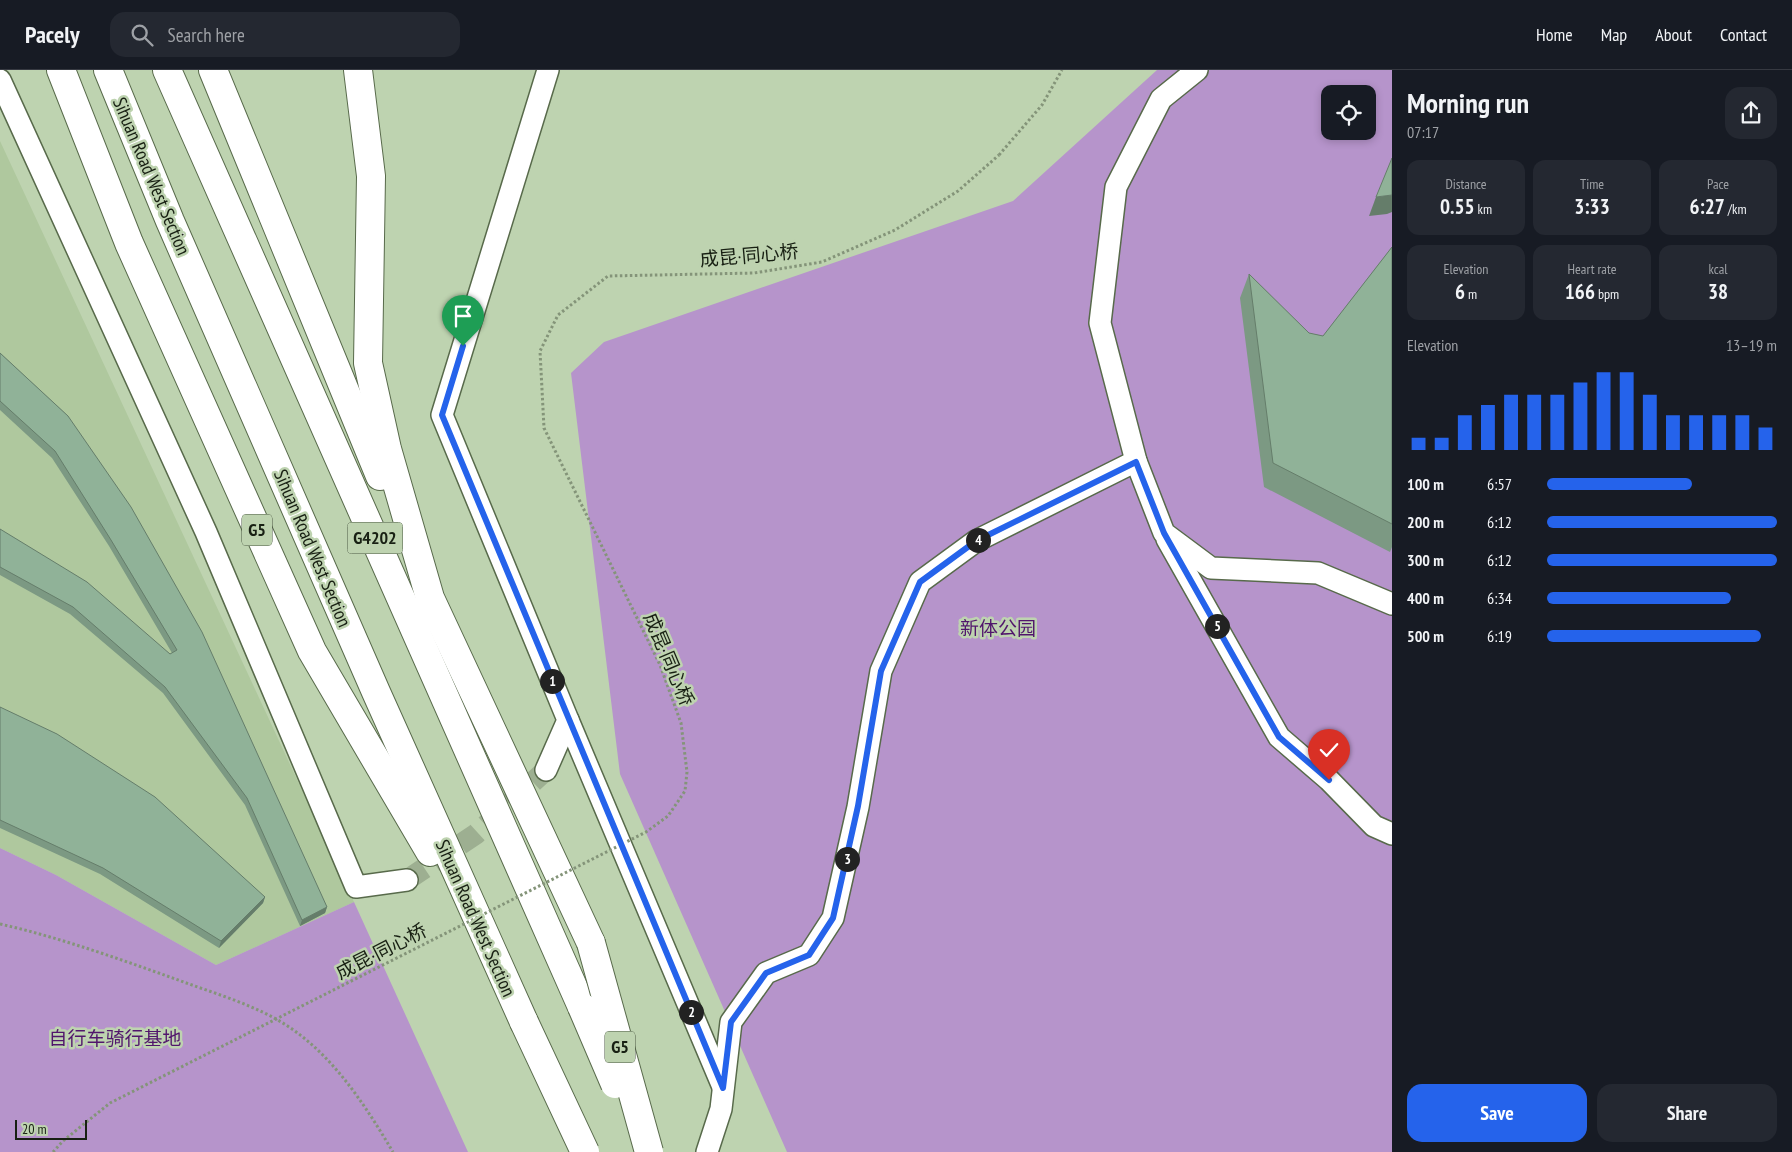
<!DOCTYPE html>
<html lang="en">
<head>
<meta charset="utf-8">
<style>
  :root { --surface:#171b24; --page:#242831; --text:#f1f3f6; --muted:#9ea1a6; --line:#363941; --accent:#2563eb }
  body { margin:0; font-family:"PT Sans Narrow","Noto Sans SC",sans-serif; background:var(--page); color:var(--text); height:100vh; display:flex; flex-direction:column; font-size:19px; white-space:nowrap }
  * { box-sizing:border-box; margin:0 }
  p { font-size:16px; color:var(--muted) }
  .icon { flex:none; width:28px; height:28px; fill:none; stroke:currentColor; stroke-width:2; stroke-linecap:round; stroke-linejoin:round }
  .map { position:relative; flex:1; overflow:hidden }
  .sheet { display:flex; flex-direction:column; background:var(--surface); width:400px }
  .sheet>* { flex:none }
  .buttons { position:absolute; left:1321px; top:15px; display:grid; gap:10px }
  .buttons a { display:grid; place-items:center; width:55px; height:55px; border-radius:10px; background:var(--surface); box-shadow:0 2px 8px #0003; font-size:25px }
  .scale { position:absolute; left:15px; bottom:12px; width:72px; box-sizing:border-box; padding-left:5px; border:2px solid #182013; border-top:0; font-size:14px; line-height:18px; white-space:nowrap; color:#182013; -webkit-text-stroke:4px #bed3b0; paint-order:stroke }
  .pin { position:absolute; display:grid; place-items:center; width:42px; height:42px; color:#fff; margin:-51px -21px; border-radius:50% 50% 50% 0; rotate:-45deg; box-shadow:0 0 5px #0007 }
  .pin .icon { rotate:45deg }
  .km { position:absolute; width:25px; height:25px; margin:-12px; border-radius:50%; background:#222; color:#fff; font-size:14px; line-height:25px; text-align:center }
  .round { display:grid; place-items:center; flex:none; width:52px; height:52px; border-radius:15px; background:var(--page) }
  .head { display:flex; align-items:center; justify-content:space-between; height:85px; padding:0 15px }
  h1 { font-size:28px; font-weight:800; line-height:38px }
  .figures { display:grid; grid-template-columns:repeat(3,1fr); gap:8px; height:85px; padding:5px 15px }
  .figures div { display:grid; align-content:center; border-radius:12px; background:var(--page); text-align:center }
  .figures b { font-size:21px; font-weight:800 }
  .figures small { font-size:14px; font-weight:400 }
  .figures p { font-size:14px }
  .chart { height:140px; padding:10px 15px }
  .chart p { display:flex; justify-content:space-between }
  .chart svg { width:100%; height:90px; margin-top:5px; stroke:var(--accent); stroke-width:6 }
  .primary-button { display:flex; gap:10px; margin-top:auto; padding:10px 15px }
  .primary-button a { flex:1; height:58px; border-radius:15px; background:var(--accent); color:#fff; font-size:20px; font-weight:800; line-height:58px; text-align:center }
  .primary-button a+a { background:var(--page); color:var(--text) }
  ul { padding:0 15px; list-style:none; font-size:16px }
  li { display:grid; grid-template-columns:80px 60px 1fr; align-items:center; height:38px }
  li i { height:12px; border-radius:6px; background:var(--accent) }
  header { display:flex; align-items:center; gap:30px; box-sizing:border-box; height:70px; padding:0 25px; background:var(--surface); border-bottom:1px solid var(--line) }
  header strong { font-size:24px }
  nav { display:flex; gap:28px; margin-inline-start:auto; font-size:18px }
  .search { width:350px; height:45px; background:var(--page); display:flex; align-items:center; gap:12px; box-sizing:border-box; padding:0 18px; border-radius:15px; color:var(--muted); font-size:19px }
  main { display:flex; flex:1; min-height:0 }
  .map>svg:first-child { display:block }
</style>
</head>
<body>
<header>
<strong>Pacely</strong>
<div class="search"><svg class="icon" aria-label="search" viewBox="0 0 24 24"><circle cx="10" cy="10" r="6"/><path d="M15 15l6 6"/></svg>Search here</div>
<nav><a>Home</a><a>Map</a><a>About</a><a>Contact</a></nav>
</header>
<main>
<div class="map">
<svg width="1392" height="1082" viewBox="0 0 1392 1082">
  <rect width="100%" height="100%" fill="#bed3b0"/>
  <polygon fill="#afc89e" points="0,71 354,832 216,895 56,805 0,778"/>
  <g fill="#b694cb" fill-rule="evenodd">
    <path d="M1157,0H1392V1082H787L620,704L571,303L604,272L1013,131ZM1330,24H1368V61H1330Z"/>
    <polygon points="0,778 56,805 216,895 354,832 468,1082 0,1082"/>
  </g>
  <g fill="none" stroke-linecap="round" stroke-linejoin="round">
    <polyline stroke="#9daf91" stroke-width="21" stroke-dasharray="21 11" stroke-linecap="butt" points="407,810 476,764 546,700"/>
    <g stroke="#586a4b" stroke-width="24">
      <g id="minor">
        <polyline points="1197,0 1161,29 1116,117 1100,253 1136,391 1164,463 1211,498 1318,503 1392,534"/>
        <polyline points="0,10 206,462 356,817 407,810"/>
        <polyline points="1167,469 1279,667 1329,710 1374,756 1392,764"/>
        <polyline points="568,650 723,1017"/>
        <polyline points="546,700 568,650 442,345 548,0"/>
        <polyline points="707,1082 721,1039 731,952 766,903 809,885 833,848 858,737 881,601 920,512 976,471 1136,391"/>
      </g>
    </g>
    <g stroke="#586a4b" stroke-width="30">
      <g id="motorway">
        <polyline points="61,0 129,173 312,581 430,782"/>
        <polyline points="108,0 170,151 376,622 524,952"/>
        <polyline points="167,0 582,937"/>
        <polyline points="213,0 380,406"/>
        <polyline points="358,0 371,106 368,293 387,379 430,528 591,873"/>
      </g>
    </g>
    <g stroke="#849479" stroke-width="3" stroke-dasharray="2.5 2.5" stroke-linecap="butt">
      <polyline points="999,85 1042,35 1062,0"/>
      <path d="M0,854C62,868 122,890 181,911C216,924 255,935 286,955C333,985 365,1035 393,1082"/>
    </g>
    <use href="#minor" stroke="#fff" stroke-width="21"/>
    <use href="#motorway" stroke="#fff" stroke-width="28"/>
    <g stroke="#586a4b" stroke-width="30" stroke-linecap="butt">
      <g id="motorway-bridge">
        <polyline points="591,873 649,1082"/>
        <polyline points="582,937 615,1014"/>
        <polyline points="524,952 585,1082"/>
      </g>
    </g>
    <polyline stroke="#849479" stroke-width="3" stroke-dasharray="2.5 2.5" stroke-linecap="butt" points="53,1082 63,1071 110,1033 646,762 668,746 685,721 687,702 681,653 660,595 544,358 540,281 558,245 608,206 754,203 822,192 895,160 958,121 999,85"/>
    <use href="#motorway-bridge" stroke="#fff" stroke-width="28"/>
  </g>
  <g fill="#7c9983">
    <polygon points="1392,177 1392,477 1390,482 1264,417 1240,228 1249,204 1309,263 1323,266"/>
    <polygon points="0,283 68,346 327,837 325,843 300,856 245,735 163,623 70,544 0,505 0,459 170,584 172,583 109,476 52,388 0,340"/>
    <polygon points="0,637 265,827 263,833 219,878 100,804 0,758"/>
  </g>
  <g fill="#657d6a">
    <polygon points="1392,125 1392,142 1387,144 1369,146 1376,127"/>
    <polygon points="265,827 263,833 219,878 221,871"/>
    <polygon points="327,837 325,843 300,856 302,850"/>
  </g>
  <g fill="#90b298" stroke="#657d6a">
    <polygon points="1392,88 1392,125 1376,127"/>
    <polygon points="1392,177 1392,454 1273,393 1249,204 1309,263 1323,266"/>
    <polygon points="0,283 68,346 131,437 202,562 327,837 302,850 247,728 165,617 73,537 0,497 0,459 87,512 170,584 177,580 111,470 55,381 0,331"/>
    <polygon points="0,637 57,664 155,727 265,827 221,871 103,798 0,750"/>
  </g>
  <g fill="none" stroke-linecap="round" stroke-linejoin="round">
    <g stroke="#fff" stroke-width="10">
      <polyline id="route" points="463,276 442,345 723,1018 731,952 766,903 809,885 833,848 858,736 881,601 920,512 976,471 1136,392 1164,463 1279,667 1329,710"/>
    </g>
    <use href="#route" stroke="#2563eb" stroke-width="6"/>
  </g>
  <g text-anchor="middle" stroke-width="5" stroke-linejoin="round" paint-order="stroke">
    <g fill="#bed3b0" stroke="#4a5642" stroke-width="1">
      <rect x="242" y="444.5" width="30" height="31" rx="4"/>
      <rect x="347.5" y="452.5" width="55" height="31" rx="4"/>
      <rect x="605" y="961.5" width="30" height="31" rx="4"/>
    </g>
    <g font-size="18" font-weight="bold" fill="#182013">
      <text x="257" y="466">G5</text>
      <text x="375" y="474">G4202</text>
      <text x="620" y="983">G5</text>
    </g>
    <g font-size="19" fill="#182013" stroke="#bed3b0">
      <text transform="translate(152 106) rotate(67)" y="7">Sihuan Road West Section</text>
      <text transform="translate(749 185) rotate(-5)" y="7">成昆·同心桥</text>
      <text transform="translate(313 478) rotate(67)" y="7">Sihuan Road West Section</text>
      <text transform="translate(669 589) rotate(67)" y="7">成昆·同心桥</text>
      <text transform="translate(476 848) rotate(66)" y="7">Sihuan Road West Section</text>
      <text transform="translate(381 881) rotate(-27)" y="7">成昆·同心桥</text>
    </g>
    <g font-size="19" fill="#51166c" stroke="#bed3b0">
      <text x="998" y="565">新体公园</text>
      <text x="115" y="975">自行车骑行基地</text>
    </g>
  </g>
</svg>
<div class="buttons">
<a><svg class="icon" aria-label="locate" viewBox="0 0 24 24"><circle cx="12" cy="12" r="6"/><path d="M12 2v4M12 18v4M2 12h4M18 12h4"/></svg></a>
</div>
<div class="scale">20 m</div>
<div class="pin" style="left:463px;top:276px;background:#1e9e55"><svg class="icon" aria-label="arrive" viewBox="0 0 24 24"><path d="M6 21V4h12l-3 4 3 4H6"/></svg></div>
<div class="pin" style="left:1329px;top:710px;background:#d93025"><svg class="icon" aria-label="check" viewBox="0 0 24 24"><path d="M5 12l5 5 9-10"/></svg></div>
<b class="km" style="left:552px;top:611px">1</b>
<b class="km" style="left:691px;top:942px">2</b>
<b class="km" style="left:847px;top:789px">3</b>
<b class="km" style="left:978px;top:470px">4</b>
<b class="km" style="left:1217px;top:556px">5</b>
</div>
<section class="sheet">
<div class="head"><div><h1>Morning run</h1><p>07:17</p></div><a class="round"><svg class="icon" aria-label="share" viewBox="0 0 24 24"><path d="M12 15V3M7 8l5-5 5 5M5 13v7h14v-7"/></svg></a></div>
<div class="figures">
<div><p>Distance</p><b>0.55<small> km</small></b></div>
<div><p>Time</p><b>3:33</b></div>
<div><p>Pace</p><b>6:27<small> /km</small></b></div>
</div>
<div class="figures">
<div><p>Elevation</p><b>6<small> m</small></b></div>
<div><p>Heart rate</p><b>166<small> bpm</small></b></div>
<div><p>kcal</p><b>38</b></div>
</div>
<div class="chart"><p><span>Elevation</span>13–19 m</p>
<svg viewBox="0 0 160 44" preserveAspectRatio="none"><path d="M5 44V38M15 44V38M25 44V27M35 44V22M45 44V17M55 44V17M65 44V17M75 44V11M85 44V6M95 44V6M105 44V17M115 44V27M125 44V27M135 44V27M145 44V27M155 44V33"/></svg>
</div>
<ul>
<li><b>100 m</b>6:57<i style="width:63%"></i></li>
<li><b>200 m</b>6:12<i style="width:100%"></i></li>
<li><b>300 m</b>6:12<i style="width:100%"></i></li>
<li><b>400 m</b>6:34<i style="width:80%"></i></li>
<li><b>500 m</b>6:19<i style="width:93%"></i></li>
</ul>
<div class="primary-button"><a>Save</a><a>Share</a></div>
</section>
</main>
</body>
</html>
